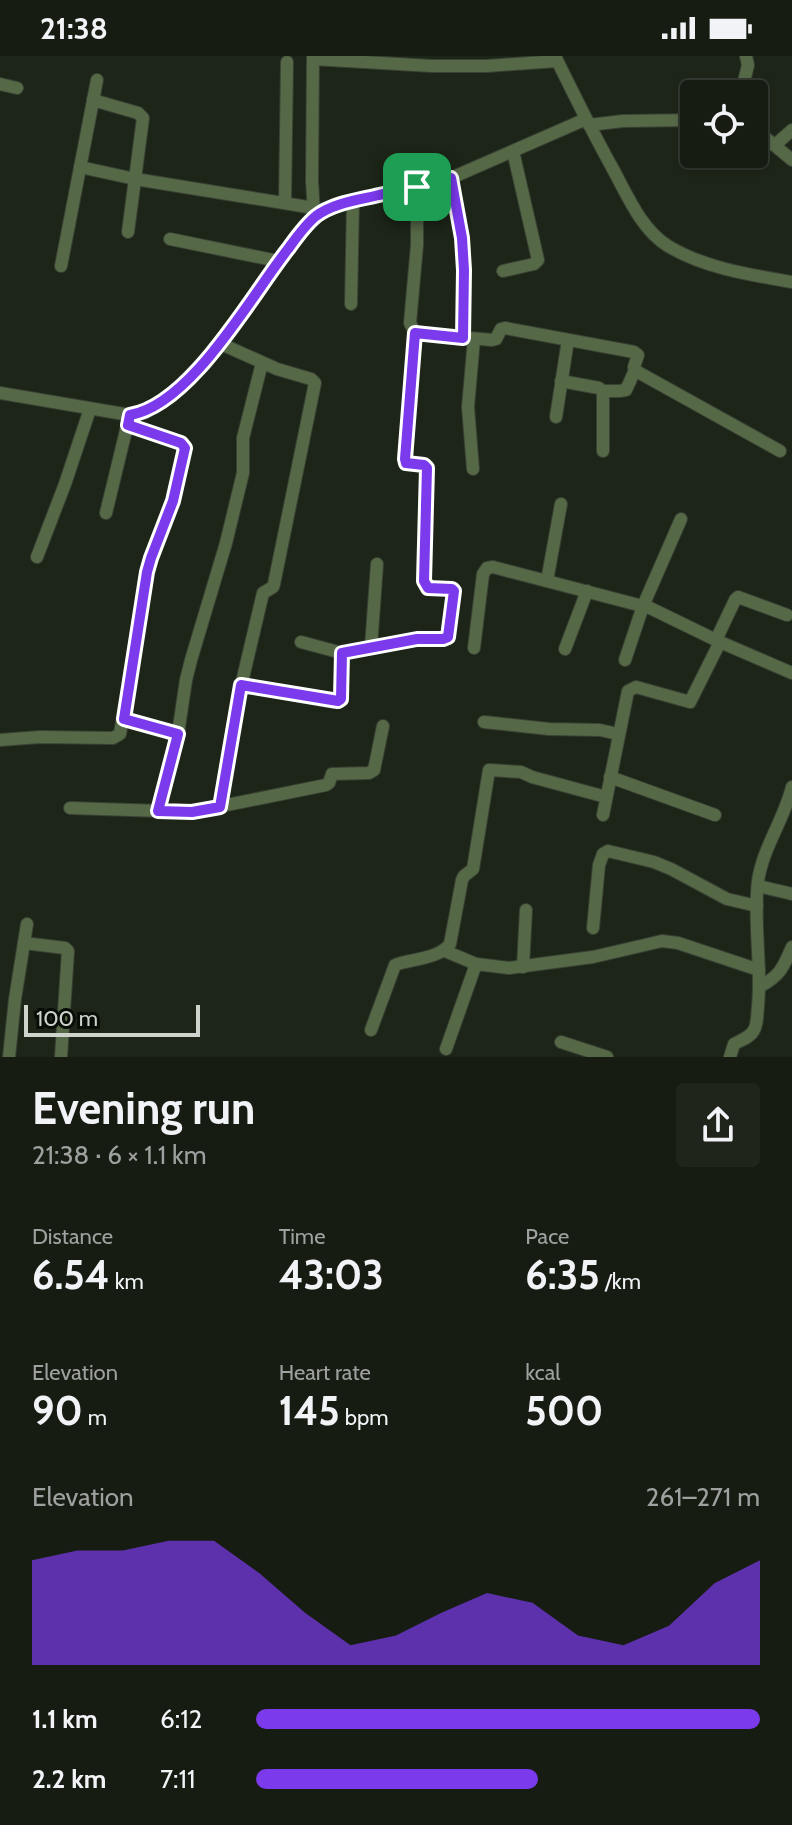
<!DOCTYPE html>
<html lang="en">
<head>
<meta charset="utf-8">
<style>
  :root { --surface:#161c12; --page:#1f251b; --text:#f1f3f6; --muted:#9ea19f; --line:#353a32; --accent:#7c3aed }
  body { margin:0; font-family:Cabin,sans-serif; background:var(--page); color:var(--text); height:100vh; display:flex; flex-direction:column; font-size:30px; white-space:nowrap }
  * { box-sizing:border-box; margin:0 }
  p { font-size:26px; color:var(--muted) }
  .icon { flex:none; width:44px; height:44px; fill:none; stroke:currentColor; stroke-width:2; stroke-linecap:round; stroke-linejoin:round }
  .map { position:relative; height:1001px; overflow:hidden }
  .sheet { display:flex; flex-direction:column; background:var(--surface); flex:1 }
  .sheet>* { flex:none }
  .buttons { position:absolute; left:680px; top:24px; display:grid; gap:16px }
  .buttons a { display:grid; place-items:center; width:88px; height:88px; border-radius:8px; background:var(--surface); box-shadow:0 2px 6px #0004,0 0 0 2px var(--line); font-size:40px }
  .scale { position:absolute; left:24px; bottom:20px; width:176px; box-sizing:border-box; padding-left:8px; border:4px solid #ced4cb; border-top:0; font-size:22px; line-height:28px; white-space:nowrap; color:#ced4cb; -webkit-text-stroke:6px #090d07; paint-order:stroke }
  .pin { position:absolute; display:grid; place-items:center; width:68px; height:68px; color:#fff; margin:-34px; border-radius:16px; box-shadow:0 4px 12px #0006 }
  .round { display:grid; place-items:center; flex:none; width:84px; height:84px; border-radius:8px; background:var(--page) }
  .head { display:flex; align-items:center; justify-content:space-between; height:136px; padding:0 32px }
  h1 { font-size:44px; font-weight:700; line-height:60px }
  .stats { display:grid; grid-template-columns:repeat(3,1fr); gap:12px; height:136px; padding:8px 32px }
  .stats div { display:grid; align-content:center }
  .stats b { font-size:40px; font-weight:700 }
  .stats small { font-size:22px; font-weight:400 }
  .stats p { font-size:22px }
  .chart { height:224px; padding:16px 32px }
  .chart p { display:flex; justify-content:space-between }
  .chart svg { width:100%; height:144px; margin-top:8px; fill:var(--accent); opacity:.7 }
  ul { padding:0 32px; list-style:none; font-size:26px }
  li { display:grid; grid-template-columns:128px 96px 1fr; align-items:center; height:60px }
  li i { height:20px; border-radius:10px; background:var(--accent) }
  .status { display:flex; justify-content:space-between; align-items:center; height:56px; padding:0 40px; background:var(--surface); direction:ltr }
  .status svg { height:22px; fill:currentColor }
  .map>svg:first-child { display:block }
</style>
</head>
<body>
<div class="status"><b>21:38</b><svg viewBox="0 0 49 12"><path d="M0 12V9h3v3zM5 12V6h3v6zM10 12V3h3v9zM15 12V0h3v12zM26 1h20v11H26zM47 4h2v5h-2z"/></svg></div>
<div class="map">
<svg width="792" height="1001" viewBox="0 0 792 1001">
  <rect width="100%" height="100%" fill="#1d2518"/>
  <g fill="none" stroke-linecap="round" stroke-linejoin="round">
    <g stroke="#394135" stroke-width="14">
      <g id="minor">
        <polyline points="313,0 312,125 314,157"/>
        <path d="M555,0C574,39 593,77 614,115C628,141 642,174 668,190C704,212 751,219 792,226"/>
        <polyline points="313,3 432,10 487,10 557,5"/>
        <polyline points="0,28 17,32"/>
        <polyline points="741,38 748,9 746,0"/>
        <polyline points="93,44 138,57 143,62 128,176"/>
        <polyline points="589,69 623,65 694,64"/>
        <polyline points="754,75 761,78 792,104"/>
        <polyline points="775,89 792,74"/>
        <polyline points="80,111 135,123 314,152"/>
        <polyline points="451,122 462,182 464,214 463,282"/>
        <polyline points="417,131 417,189 410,267 415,277 492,284 496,283 501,273 505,272 634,296 638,299 634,311 636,315 780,395"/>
        <polyline points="285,147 287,6"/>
        <polyline points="170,183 278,205"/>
        <polyline points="61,210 97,24"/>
        <polyline points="503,215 534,208 538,204 513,95"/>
        <polyline points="351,248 353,145"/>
        <polyline points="219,287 277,313 311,323 315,327 274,528 273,531 263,537 238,643 220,751"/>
        <polyline points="561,325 599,332 603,335 603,395"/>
        <polyline points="603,335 619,335 626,334 635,314"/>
        <polyline points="0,337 118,357 130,359 144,357 171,340 216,292 302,175 314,161 324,154 337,149 451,122 586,63"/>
        <polyline points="556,361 568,284"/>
        <polyline points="473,413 468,351 474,283"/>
        <polyline points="106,457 129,362"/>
        <polyline points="37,501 65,428 90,353"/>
        <polyline points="547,525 561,448"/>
        <polyline points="716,584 735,544 738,541 787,559"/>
        <polyline points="371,591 377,508"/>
        <polyline points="474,592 483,518 487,512 493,511 650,552 720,586 792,617"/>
        <polyline points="565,593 587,535"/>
        <polyline points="342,597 417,583 443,583 448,581 454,535 452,533 428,532 424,525 427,412 424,409 406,407 405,403 415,277"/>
        <polyline points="625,604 643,550 681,463"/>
        <polyline points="241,629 334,646 339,645 343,603 342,597 301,586"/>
        <polyline points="124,663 178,678"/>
        <polyline points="484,666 549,673 600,674 618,678"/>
        <polyline points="0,684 40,681 113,682 120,678 147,516 151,502 173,445 185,392 181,387 128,369"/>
        <polyline points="610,721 715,759"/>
        <polyline points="70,752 192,756 326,729 329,727 332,718 369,717 374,714 383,670"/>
        <polyline points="158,755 178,678 186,624 191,604 226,487 243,417 243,382 262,307"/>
        <polyline points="603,759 628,635 636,631 690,646 720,586"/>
        <polyline points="758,830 792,838"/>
        <polyline points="593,872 599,809 603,798 608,795 654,806 671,813 727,843 757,850"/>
        <polyline points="24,887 65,892 68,895 61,1001"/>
        <polyline points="445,895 476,908 509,912 593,901 662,885 678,887 759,914"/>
        <polyline points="523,911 526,854"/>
        <path d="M759,931C780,920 783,912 792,891"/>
        <path d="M371,974L395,909C411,903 439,903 450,888L462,824L464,820L473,813L489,714L521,716L532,721L606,741"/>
        <polyline points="561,986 607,1001"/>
        <polyline points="446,993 476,908"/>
        <polyline points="9,1001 15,943 27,868"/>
        <path d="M730,1001L734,988C741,984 750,982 754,974C758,967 757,957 758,950C762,908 753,866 758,825C763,791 784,764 792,731"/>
      </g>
    </g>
    <use href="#minor" stroke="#566947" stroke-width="12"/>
  </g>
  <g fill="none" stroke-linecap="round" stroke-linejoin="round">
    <g stroke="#fff" stroke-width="16">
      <path id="route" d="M451,122L462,182L464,214L463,282L415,277L405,403L406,407L424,409L427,412L424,525L428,532L452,533L454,535L448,581L443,583H417L342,597L341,643L338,645L241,629L220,751L192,756L158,755L178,678L124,663L147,516L151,502L173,445L185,392L181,387L128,369L130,359C191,349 251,240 288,193C296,182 305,169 316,160C333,147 358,144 379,139C403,134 427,128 451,122Z"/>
    </g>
    <use href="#route" stroke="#7c3aed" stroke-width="10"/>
  </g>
</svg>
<div class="buttons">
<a><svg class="icon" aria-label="locate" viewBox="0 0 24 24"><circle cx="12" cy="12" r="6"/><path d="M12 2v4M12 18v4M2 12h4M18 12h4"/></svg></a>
</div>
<div class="scale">100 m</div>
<div class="pin" style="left:417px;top:131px;background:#1e9e55"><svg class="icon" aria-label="arrive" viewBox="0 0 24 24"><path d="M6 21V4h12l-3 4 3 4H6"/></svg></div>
</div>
<section class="sheet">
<div class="head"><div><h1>Evening run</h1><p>21:38 · 6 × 1.1 km</p></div><a class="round"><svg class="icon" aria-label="share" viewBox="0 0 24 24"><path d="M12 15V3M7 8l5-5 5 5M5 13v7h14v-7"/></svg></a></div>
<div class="stats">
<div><p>Distance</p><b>6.54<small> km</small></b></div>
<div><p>Time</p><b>43:03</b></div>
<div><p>Pace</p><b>6:35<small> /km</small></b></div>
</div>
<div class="stats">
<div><p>Elevation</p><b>90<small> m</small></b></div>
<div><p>Heart rate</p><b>145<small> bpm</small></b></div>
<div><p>kcal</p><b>500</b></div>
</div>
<div class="chart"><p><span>Elevation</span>261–271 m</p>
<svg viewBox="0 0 160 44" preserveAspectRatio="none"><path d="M0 44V12L10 9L20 9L30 6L40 6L50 16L60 28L70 38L80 35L90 28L100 22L110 25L120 35L130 38L140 32L150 19L160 12V44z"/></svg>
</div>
<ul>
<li><b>1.1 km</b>6:12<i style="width:100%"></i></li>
<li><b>2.2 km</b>7:11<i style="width:56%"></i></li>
</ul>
</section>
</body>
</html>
